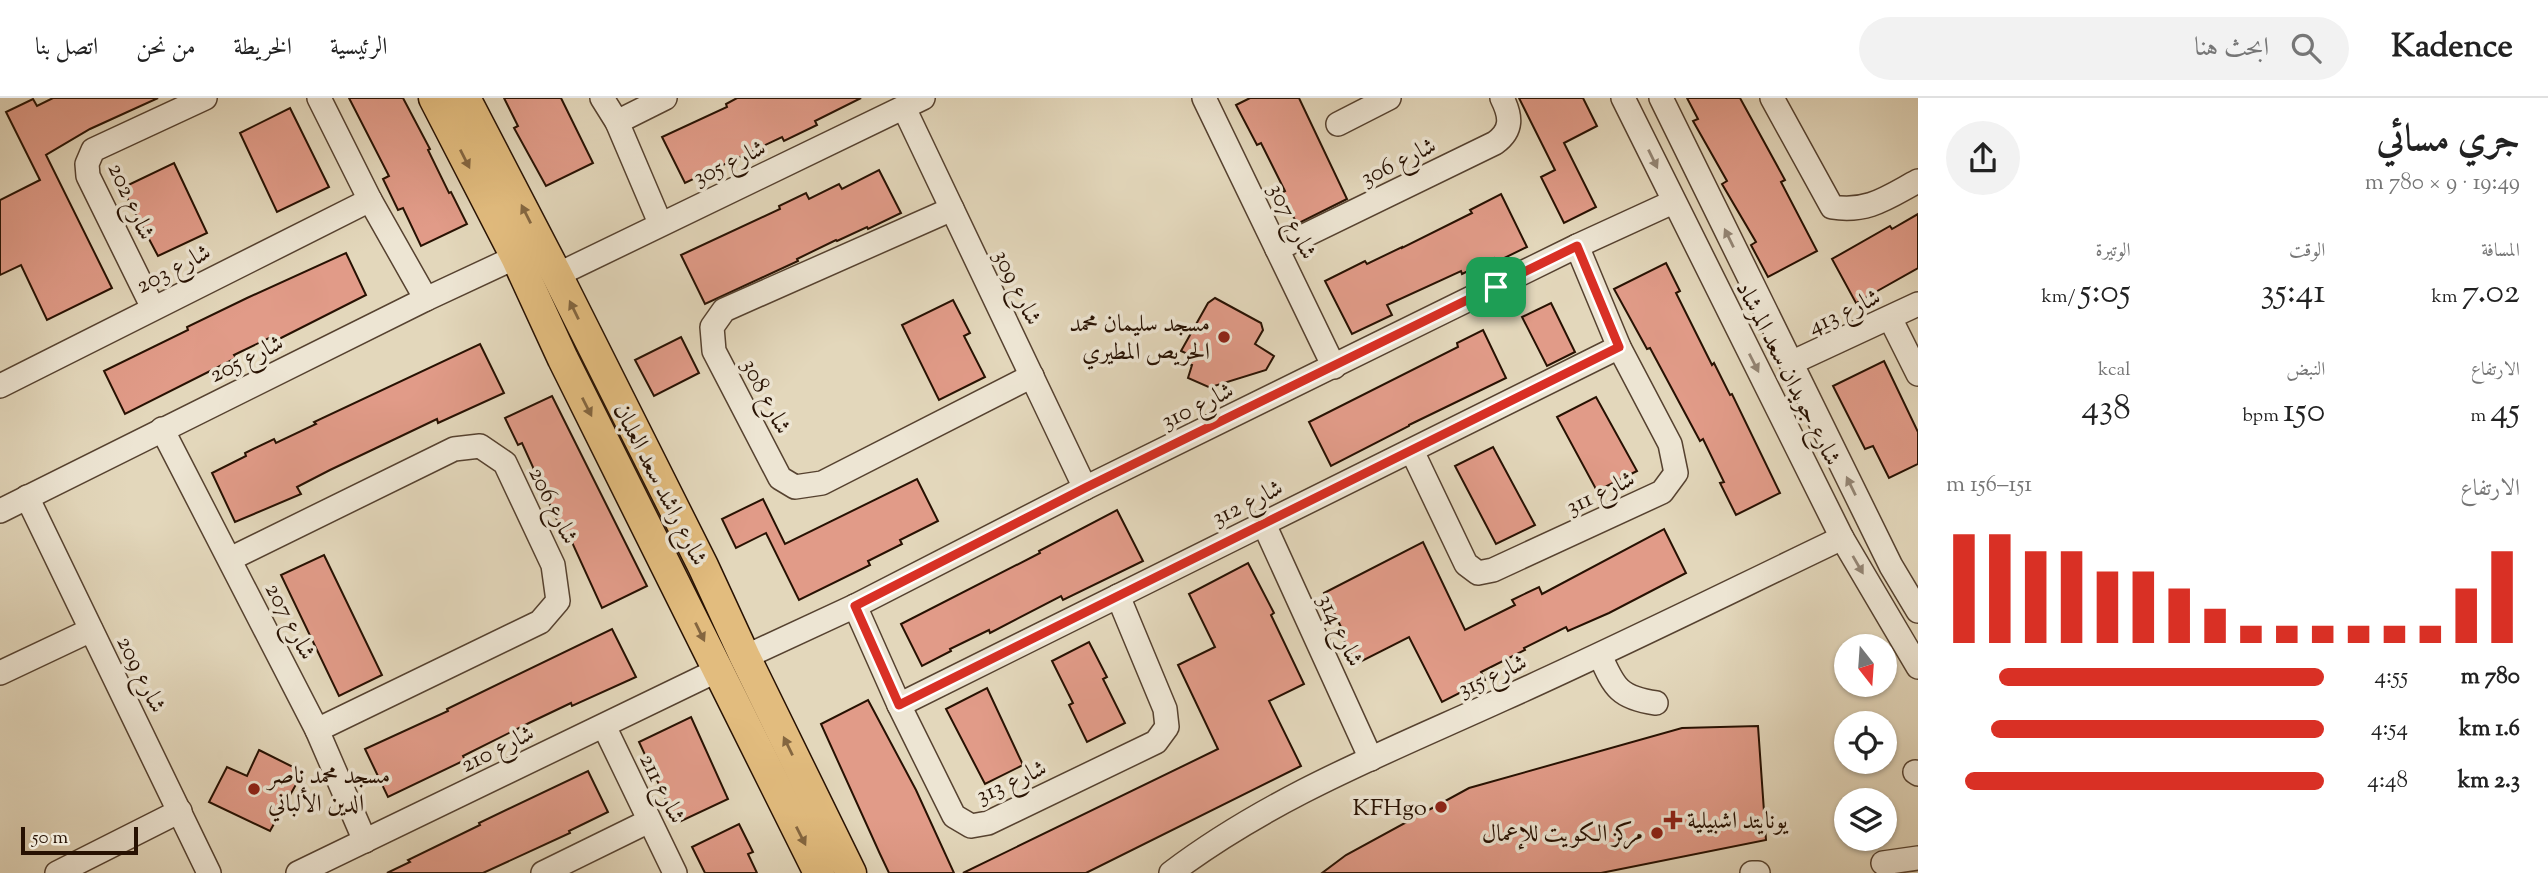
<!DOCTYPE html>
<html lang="ar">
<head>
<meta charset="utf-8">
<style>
  :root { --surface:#fff; --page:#f2f2f2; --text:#222; --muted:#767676; --line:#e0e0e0; --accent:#d93025 }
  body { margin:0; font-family:"Sorts Mill Goudy",Amiri,serif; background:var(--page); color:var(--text); direction:rtl; height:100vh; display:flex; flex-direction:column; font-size:26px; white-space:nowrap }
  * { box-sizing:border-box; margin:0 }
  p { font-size:23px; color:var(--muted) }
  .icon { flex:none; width:38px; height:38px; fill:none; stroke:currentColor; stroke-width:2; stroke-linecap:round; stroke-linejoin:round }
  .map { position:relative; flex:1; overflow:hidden; direction:ltr }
  .panel { display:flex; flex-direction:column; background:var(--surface); width:630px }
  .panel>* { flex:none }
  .needle { width:46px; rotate:163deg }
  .controls { position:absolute; left:1834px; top:536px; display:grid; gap:14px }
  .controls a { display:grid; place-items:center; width:63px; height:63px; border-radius:50%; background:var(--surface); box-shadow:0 2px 5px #0004; font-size:35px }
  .scale { position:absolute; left:21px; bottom:18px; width:117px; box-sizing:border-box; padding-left:7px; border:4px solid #271102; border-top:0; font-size:19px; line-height:24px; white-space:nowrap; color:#271102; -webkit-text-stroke:5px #ede5d3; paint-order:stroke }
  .pin { position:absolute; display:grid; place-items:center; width:60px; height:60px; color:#fff; margin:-30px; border-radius:14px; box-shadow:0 4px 10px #0006 }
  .round { display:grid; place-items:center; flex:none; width:74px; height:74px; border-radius:37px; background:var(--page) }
  .head { display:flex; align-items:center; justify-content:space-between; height:119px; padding:0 28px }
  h1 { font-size:38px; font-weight:600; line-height:52px }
  .stats { display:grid; grid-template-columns:repeat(3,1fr); gap:10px; height:119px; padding:7px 28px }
  .stats div { display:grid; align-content:center }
  .stats b { font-size:35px; font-weight:600 }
  .stats small { font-size:19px; font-weight:400 }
  .stats p { font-size:19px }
  .chart { height:196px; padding:14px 28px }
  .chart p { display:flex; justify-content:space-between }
  .chart svg { width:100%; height:126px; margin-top:7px; stroke:var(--accent); stroke-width:6 }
  ul { padding:0 28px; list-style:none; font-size:23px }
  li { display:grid; grid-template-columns:112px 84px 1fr; align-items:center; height:52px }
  li i { height:18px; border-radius:9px; background:var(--accent) }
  header { display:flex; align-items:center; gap:42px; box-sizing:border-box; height:98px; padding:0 35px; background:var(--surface); border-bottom:2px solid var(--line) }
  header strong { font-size:33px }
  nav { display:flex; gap:38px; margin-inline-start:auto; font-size:24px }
  .search { width:490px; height:63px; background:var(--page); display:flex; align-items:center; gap:18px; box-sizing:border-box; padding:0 24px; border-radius:38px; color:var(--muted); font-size:26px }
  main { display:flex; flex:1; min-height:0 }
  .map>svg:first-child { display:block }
</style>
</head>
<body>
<header>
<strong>Kadence</strong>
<div class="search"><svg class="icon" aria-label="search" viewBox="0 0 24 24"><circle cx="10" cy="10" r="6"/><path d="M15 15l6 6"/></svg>ابحث هنا</div>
<nav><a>الرئيسية</a><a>الخريطة</a><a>من نحن</a><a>اتصل بنا</a></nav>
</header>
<main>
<section class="panel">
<div class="head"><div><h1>جري مسائي</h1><p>19:49 · 9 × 780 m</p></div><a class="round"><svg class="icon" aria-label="share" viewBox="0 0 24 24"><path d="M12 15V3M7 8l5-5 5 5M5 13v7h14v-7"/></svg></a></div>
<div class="stats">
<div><p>المسافة</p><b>7.02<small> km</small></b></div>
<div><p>الوقت</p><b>35:41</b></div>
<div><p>الوتيرة</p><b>5:05<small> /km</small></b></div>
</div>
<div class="stats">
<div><p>الارتفاع</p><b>45<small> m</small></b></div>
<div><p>النبض</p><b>150<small> bpm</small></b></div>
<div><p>kcal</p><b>438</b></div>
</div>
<div class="chart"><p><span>الارتفاع</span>151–156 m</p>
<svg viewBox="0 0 160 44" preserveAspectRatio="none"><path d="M5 44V6M15 44V6M25 44V12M35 44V12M45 44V19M55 44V19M65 44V25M75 44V32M85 44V38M95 44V38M105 44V38M115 44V38M125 44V38M135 44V38M145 44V25M155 44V12"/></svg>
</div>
<ul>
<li><b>780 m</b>4:55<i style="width:86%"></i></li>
<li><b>1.6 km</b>4:54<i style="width:88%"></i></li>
<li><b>2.3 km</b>4:48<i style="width:95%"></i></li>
</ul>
</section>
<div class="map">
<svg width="1918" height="775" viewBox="0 0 1918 775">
  <rect width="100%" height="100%" fill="#e3d7bb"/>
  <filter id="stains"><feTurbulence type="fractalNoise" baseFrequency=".00286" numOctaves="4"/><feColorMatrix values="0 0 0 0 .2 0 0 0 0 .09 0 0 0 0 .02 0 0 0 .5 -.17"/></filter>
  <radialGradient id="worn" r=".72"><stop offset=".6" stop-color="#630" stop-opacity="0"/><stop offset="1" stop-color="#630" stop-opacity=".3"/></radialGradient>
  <g fill="#e19b88" stroke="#271102" stroke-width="2">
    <polygon points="53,0 158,0 90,31 46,57 112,190 47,222 21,167 0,177 0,102 40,82 6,14 33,1 37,8"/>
    <polygon points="349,0 403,0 430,51 428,52 449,95 451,94 467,126 421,148 403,110 398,112 383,81 389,78"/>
    <polygon points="504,0 561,0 593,65 546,88 514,30 518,28"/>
    <polygon points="737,0 861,0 815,23 817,27 784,43 782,39 685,85 662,39 727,9 726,6"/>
    <polygon points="1250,0 1299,0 1347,101 1297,126 1281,95 1285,93 1261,45 1257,47 1236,7"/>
    <polygon points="1519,0 1583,0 1597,28 1564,45 1596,109 1564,125 1541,79 1555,72"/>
    <polygon points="1687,0 1740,0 1785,82 1781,84 1817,153 1768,179 1751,147 1756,144 1722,86 1727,83 1693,23 1698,21"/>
    <polygon points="290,10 329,89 277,114 240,35"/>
    <polygon points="174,65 207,135 158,158 122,90"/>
    <polygon points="879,72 901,115 868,131 867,129 837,143 836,142 797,161 798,163 705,206 681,157 780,111 779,108 806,95 809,101 839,86 842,91"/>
    <polygon points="1501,96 1527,149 1496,164 1494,160 1462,176 1461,173 1387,207 1392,217 1352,236 1325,183 1365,163 1367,166 1402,149 1402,150 1472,115 1470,112"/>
    <polygon points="1918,116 1918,170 1856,205 1832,161 1890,128 1892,131"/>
    <polygon points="346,155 366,197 275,243 273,238 234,257 236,260 125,316 104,273 188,232 187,229 247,200"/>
    <polygon points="1666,165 1680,193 1676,195 1712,267 1714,265 1730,297 1732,296 1780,395 1736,417 1720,385 1724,384 1703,341 1700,343 1650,250 1647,251 1614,191"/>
    <polygon points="1215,200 1261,225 1263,232 1255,246 1274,258 1266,272 1214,288 1213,291 1188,280 1192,267 1185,265 1188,256 1181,253 1208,205"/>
    <polygon points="953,202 970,235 964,238 985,279 939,302 902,227"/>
    <polygon points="1551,205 1575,254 1547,268 1522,219"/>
    <polygon points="1483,232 1506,280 1409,327 1409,328 1331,368 1309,324 1458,249 1457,245"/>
    <polygon points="681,239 699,275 654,298 635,262"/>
    <polygon points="480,246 504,295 438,325 437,321 330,372 297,389 301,396 235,424 212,375 246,358 245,355 274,341 276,345 316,326 314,324"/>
    <polygon points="1884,263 1918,334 1918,366 1889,380 1873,348 1865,351 1833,288"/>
    <polygon points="552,298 647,488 602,510 571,442 567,444 522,345 518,347 505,320"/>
    <polygon points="1596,299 1637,373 1597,393 1557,319"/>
    <polygon points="1493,349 1535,427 1496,446 1455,368"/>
    <polygon points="917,381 938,423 900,442 902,446 868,463 870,467 799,502 766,435 736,450 722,421 763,401 785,446"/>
    <polygon points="1117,412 1143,463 1063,502 1061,498 990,535 989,532 950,551 951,553 922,568 901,526 1040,455 1039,453"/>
    <polygon points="1664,431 1686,475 1609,515 1568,533 1566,529 1524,550 1525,552 1481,574 1485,582 1442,604 1409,539 1356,566 1340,534 1343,533 1324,495 1423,444 1465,532 1515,507 1512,502 1539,489 1542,496"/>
    <polygon points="324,457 382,577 339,598 281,477"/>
    <polygon points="1248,465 1274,515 1271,517 1304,586 1269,603 1301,668 1086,775 963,775 1218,651 1178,567 1215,549 1189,496"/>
    <polygon points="612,531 636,579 572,608 571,605 529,625 463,658 465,662 388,699 365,651 448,613 447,611"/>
    <polygon points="1089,544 1107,579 1103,581 1125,625 1087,644 1069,607 1073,605 1052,563"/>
    <polygon points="987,590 1023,667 985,686 946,611"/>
    <polygon points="868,602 916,692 954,775 889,775 880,756 821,626"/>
    <polygon points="691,619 728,701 677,725 639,644"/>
    <polygon points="1758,628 1766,742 1601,775 1322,775 1346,757 1469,690 1682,630"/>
    <polygon points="259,652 303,674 270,733 209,704 227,669 247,678"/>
    <polygon points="588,673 608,714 569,733 570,735 483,775 387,775 410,764 408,762 480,727 479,725"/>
    <polygon points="739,726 753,754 748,756 757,775 705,775 692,749"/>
  </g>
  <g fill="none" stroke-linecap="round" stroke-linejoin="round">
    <g stroke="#564230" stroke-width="26">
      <g id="minor">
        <polyline points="319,0 370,102 426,201"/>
        <polyline points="602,0 617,24 660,125"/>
        <polyline points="1204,0 1334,269"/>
        <polyline points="1623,0 1842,440 1918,569"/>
        <polyline points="1661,0 1891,468 1918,513"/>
        <path d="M1772,0L1832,109C1868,115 1888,99 1918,83"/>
        <polyline points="904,10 1085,390"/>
        <polyline points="617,24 665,0"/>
        <polyline points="1338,26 1389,0"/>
        <polyline points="952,111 724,212 712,229 714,253 780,380 795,389 822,385 1032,278"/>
        <path d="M1277,151L1495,45C1513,32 1511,18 1502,0"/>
        <polyline points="557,177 923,0"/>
        <polyline points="153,210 88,78 87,66 93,52 205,0"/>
        <polyline points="1890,220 1918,276"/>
        <polyline points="1791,265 1918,206"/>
        <polyline points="0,288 370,102"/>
        <polyline points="162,331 317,632 365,743"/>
        <polyline points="1412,353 1466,466 1478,475 1493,472 1662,394 1676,375 1670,346 1619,249 1577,148"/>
        <polyline points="27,399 209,775"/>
        <polyline points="0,413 426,201 516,159"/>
        <polyline points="1263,424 1371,661"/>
        <polyline points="230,461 454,351 480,348 505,365 553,467 558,503 540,524 317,632"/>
        <polyline points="855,508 899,607 954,718 971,728 988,725 1156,644 1167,629 1165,611 1118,498"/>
        <path d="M1600,557C1614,590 1620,600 1656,605"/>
        <polyline points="745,559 855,508 1085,390 1577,148 1673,104"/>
        <polyline points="0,575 91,532"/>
        <polyline points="899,607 1619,249"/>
        <polyline points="604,628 675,775"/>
        <polyline points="1915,674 1918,676"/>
        <polyline points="1883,765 1918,760"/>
        <polyline points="57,775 180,713"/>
        <polyline points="298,775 718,572"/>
        <polyline points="543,775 649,723"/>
        <path d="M1171,775C1271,699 1389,653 1503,601C1617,550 1729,494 1842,440"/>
        <polyline points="1752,775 1758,775"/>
      </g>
    </g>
    <g stroke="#271102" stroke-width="33">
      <g id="major">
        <polyline points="434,0 516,159 563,261 819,775"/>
        <polyline points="465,0 557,177 703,468 745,559 851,775"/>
      </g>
    </g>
    <use href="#minor" stroke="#ede5d3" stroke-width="23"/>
    <use href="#major" stroke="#e2bc7e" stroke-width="30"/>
  </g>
  <defs><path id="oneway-solid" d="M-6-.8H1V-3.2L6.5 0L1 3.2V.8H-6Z" transform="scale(1.75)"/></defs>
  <g fill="#846640">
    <use href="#oneway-solid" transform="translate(465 61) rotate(63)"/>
    <use href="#oneway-solid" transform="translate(526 116) rotate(-117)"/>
    <use href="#oneway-solid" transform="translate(574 212) rotate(-116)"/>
    <use href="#oneway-solid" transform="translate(587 309) rotate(63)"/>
    <use href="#oneway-solid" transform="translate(700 534) rotate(64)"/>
    <use href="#oneway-solid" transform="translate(788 648) rotate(-116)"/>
    <use href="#oneway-solid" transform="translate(801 738) rotate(63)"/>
  </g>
  <g fill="#948675">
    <use href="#oneway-solid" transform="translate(1653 61) rotate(64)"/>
    <use href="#oneway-solid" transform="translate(1729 140) rotate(-116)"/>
    <use href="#oneway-solid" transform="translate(1754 265) rotate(63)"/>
    <use href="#oneway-solid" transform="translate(1851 388) rotate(-116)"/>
    <use href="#oneway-solid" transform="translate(1858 467) rotate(60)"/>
  </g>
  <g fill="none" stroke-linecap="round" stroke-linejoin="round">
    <g stroke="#fff" stroke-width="14">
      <polygon id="route" points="1577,148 1619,249 899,607 855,508 1085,390"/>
    </g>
    <use href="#route" stroke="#d93025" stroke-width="9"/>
  </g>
  <g fill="#8f2418" stroke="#ede5d3" stroke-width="2.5">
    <circle cx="1224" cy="239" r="7"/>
    <circle cx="254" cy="691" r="7"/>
    <circle cx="1441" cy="709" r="7"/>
    <path d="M1669.5 711.5h7v7h7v7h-7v7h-7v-7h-7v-7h7z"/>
    <circle cx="1657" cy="735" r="7"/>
  </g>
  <g text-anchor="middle" stroke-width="7" stroke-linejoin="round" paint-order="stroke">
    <g font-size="24" fill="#271102" stroke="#ede5d3">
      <text transform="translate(1398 63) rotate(-26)" y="8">شارع 306</text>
      <text transform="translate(729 64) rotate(-25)" y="8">شارع 305</text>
      <text transform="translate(132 103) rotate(66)" y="8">شارع 202</text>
      <text transform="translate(1293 123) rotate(64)" y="8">شارع 307</text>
      <text transform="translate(173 170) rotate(-27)" y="8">شارع 203</text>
      <text transform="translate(1018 189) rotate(64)" y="8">شارع 309</text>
      <text transform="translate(1844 213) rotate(-25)" y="8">شارع 413</text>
      <text transform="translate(246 260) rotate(-26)" y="8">شارع 205</text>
      <text transform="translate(1789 275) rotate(63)" y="8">شارع جويدان سعد المرشاد</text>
      <text transform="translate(767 298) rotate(63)" y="8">شارع 308</text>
      <text transform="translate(1197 307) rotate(-26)" y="8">شارع 310</text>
      <text transform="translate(661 386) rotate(63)" y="8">شارع راشد سعد العلبان</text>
      <text transform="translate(1600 394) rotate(-25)" y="8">شارع 311</text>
      <text transform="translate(1247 404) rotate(-26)" y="8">شارع 312</text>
      <text transform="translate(554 407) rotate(64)" y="8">شارع 206</text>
      <text transform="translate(291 523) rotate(63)" y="8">شارع 207</text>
      <text transform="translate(1341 532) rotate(65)" y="8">شارع 314</text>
      <text transform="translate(142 576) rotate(64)" y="8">شارع 209</text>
      <text transform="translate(1492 577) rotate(-24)" y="8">شارع 315</text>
      <text transform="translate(497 650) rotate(-26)" y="8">شارع 210</text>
      <text transform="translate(1011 683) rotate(-24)" y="8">شارع 313</text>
      <text transform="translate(663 690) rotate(64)" y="8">شارع 211</text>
    </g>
    <g font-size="24" fill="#271102" stroke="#ede5d3" text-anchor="end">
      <text x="1210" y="233">مسجد سليمان محمد<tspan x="1210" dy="28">الحريص المطيري</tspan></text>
      <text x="268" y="685" text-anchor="start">مسجد محمد ناصر<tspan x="268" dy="28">الدين الألباني</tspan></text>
      <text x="1427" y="717">KFHgo</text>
      <text x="1687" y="730" text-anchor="start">يونايتد اشبيلية</text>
      <text x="1643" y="743">مركز الكويت للإعمال</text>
    </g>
  </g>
  <rect width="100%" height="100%" filter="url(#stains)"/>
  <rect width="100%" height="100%" fill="url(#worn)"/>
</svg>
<div class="controls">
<a><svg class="needle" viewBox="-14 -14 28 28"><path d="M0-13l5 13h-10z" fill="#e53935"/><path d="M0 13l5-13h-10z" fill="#767676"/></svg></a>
<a><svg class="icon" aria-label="locate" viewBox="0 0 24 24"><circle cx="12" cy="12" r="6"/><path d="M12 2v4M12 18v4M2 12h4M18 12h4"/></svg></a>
<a><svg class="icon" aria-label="layers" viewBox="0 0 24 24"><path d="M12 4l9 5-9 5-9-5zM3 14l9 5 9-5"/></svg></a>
</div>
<div class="scale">50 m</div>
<div class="pin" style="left:1496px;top:189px;background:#1e9e55"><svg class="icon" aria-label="arrive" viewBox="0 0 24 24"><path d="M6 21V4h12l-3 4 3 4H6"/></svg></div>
</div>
</main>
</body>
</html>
